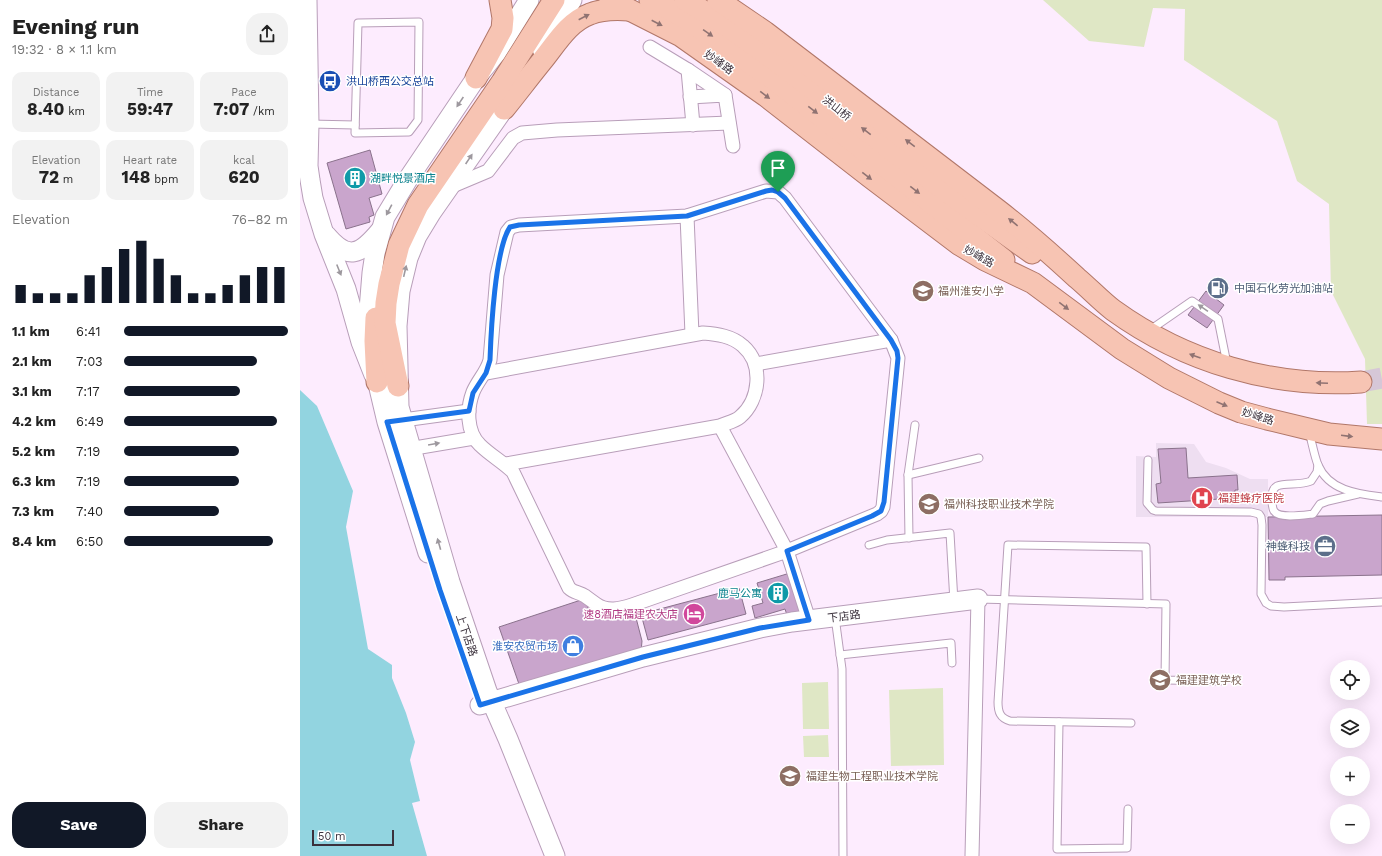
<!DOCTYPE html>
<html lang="en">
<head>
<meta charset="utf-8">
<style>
  :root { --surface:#fff; --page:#f2f2f2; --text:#222; --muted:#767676; --accent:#111827 }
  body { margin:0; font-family:"Work Sans","Noto Sans SC",sans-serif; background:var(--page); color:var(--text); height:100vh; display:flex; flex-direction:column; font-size:15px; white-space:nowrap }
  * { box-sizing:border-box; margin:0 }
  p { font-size:13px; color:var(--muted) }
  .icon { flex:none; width:22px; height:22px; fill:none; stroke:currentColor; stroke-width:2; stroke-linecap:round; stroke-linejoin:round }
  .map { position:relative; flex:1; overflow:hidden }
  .sheet { display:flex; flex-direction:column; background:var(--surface); width:300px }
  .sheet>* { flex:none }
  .controls { position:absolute; left:1030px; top:660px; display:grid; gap:8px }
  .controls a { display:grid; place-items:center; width:40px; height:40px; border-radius:50%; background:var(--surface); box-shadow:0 4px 16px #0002; font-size:20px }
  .scale { position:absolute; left:12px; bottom:10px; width:82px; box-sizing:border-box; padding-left:4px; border:2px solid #3b313c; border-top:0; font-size:11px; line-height:14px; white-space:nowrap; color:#3b313c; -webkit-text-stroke:3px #fff; paint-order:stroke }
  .pin { position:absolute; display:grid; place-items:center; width:34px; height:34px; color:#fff; margin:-41px -17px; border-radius:50% 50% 50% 0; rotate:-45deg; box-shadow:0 0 4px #0007 }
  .pin .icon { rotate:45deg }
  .round { display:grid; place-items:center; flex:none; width:42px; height:42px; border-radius:16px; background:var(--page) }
  .headline { display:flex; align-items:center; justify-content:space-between; height:68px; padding:0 12px }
  h1 { font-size:22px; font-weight:700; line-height:30px }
  .stats { display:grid; grid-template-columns:repeat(3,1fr); gap:6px; height:68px; padding:4px 12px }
  .stats div { display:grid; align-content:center; border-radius:10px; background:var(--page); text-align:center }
  .stats b { font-size:17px; font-weight:700 }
  .stats small { font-size:11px; font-weight:400 }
  .stats p { font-size:11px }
  .chart { height:112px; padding:8px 12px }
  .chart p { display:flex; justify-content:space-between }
  .chart svg { width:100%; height:72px; margin-top:4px; stroke:var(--accent); stroke-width:6 }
  .button { display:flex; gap:8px; margin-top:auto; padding:8px 12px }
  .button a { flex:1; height:46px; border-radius:16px; background:var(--accent); color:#fff; font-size:16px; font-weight:700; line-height:46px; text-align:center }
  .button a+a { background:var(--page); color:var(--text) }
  ul { padding:0 12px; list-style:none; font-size:13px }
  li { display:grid; grid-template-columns:64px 48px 1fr; align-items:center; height:30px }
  li i { height:10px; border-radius:5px; background:var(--accent) }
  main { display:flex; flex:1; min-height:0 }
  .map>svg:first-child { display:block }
</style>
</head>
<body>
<main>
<section class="sheet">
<div class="headline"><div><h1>Evening run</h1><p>19:32 · 8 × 1.1 km</p></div><a class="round"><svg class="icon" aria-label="share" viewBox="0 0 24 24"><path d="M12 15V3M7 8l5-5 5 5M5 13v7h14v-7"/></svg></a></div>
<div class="stats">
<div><p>Distance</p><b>8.40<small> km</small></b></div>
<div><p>Time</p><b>59:47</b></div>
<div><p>Pace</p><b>7:07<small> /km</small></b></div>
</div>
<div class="stats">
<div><p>Elevation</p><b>72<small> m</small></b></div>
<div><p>Heart rate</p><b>148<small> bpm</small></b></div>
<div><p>kcal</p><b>620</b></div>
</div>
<div class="chart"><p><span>Elevation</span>76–82 m</p>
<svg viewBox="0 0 160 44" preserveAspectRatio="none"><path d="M5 44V33M15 44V38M25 44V38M35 44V38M45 44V27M55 44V22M65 44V11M75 44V6M85 44V17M95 44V27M105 44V38M115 44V38M125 44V33M135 44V27M145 44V22M155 44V22"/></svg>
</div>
<ul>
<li><b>1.1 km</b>6:41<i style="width:100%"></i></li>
<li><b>2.1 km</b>7:03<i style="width:81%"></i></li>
<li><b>3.1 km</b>7:17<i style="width:71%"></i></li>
<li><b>4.2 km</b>6:49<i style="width:93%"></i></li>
<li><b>5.2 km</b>7:19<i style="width:70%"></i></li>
<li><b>6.3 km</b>7:19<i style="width:70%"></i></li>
<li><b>7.3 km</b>7:40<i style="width:58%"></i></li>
<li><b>8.4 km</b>6:50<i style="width:91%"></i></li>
</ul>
<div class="button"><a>Save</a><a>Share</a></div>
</section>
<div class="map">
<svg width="1082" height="856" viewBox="0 0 1082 856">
  <rect width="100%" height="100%" fill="#fdecfe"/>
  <polygon fill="#eedef1" points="856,443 894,444 906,462 926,468 950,479 968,479 968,517 836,517 836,456 856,457"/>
  <g fill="#dfe7c5">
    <polygon points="743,0 1082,0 1082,424 1067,424 1065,359 1031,291 1029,204 997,181 977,121 884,60 885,9 853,8 844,47 789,41"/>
    <polygon points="528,682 529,729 503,729 502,683"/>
    <polygon points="643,688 644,765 591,766 589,690"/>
    <polygon points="528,735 529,757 504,757 503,736"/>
  </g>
  <polygon fill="#92d4e0" points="0,390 17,406 53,491 46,527 68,649 92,665 92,678 106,713 115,742 110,760 120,801 112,803 127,856 0,856"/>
  <g fill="#c9a5cc" stroke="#8a728c">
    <polygon points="70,150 82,194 69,198 74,215 69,217 70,222 46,229 27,163"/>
    <polygon points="906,291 924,305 907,328 888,315"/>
    <polygon points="886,448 888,478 937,475 938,490 935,490 935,498 858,503 856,484 861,483 858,449"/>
    <polygon points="1082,515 1082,575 985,577 985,580 969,580 968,517"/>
    <polygon points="490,573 501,611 487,615 485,609 455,618 452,606 463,603 457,583"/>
    <polygon points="439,588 446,614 348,640 341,614"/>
    <polygon points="284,599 289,610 334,610 342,641 341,652 220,687 199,627"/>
  </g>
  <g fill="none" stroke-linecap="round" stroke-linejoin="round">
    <polyline stroke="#d6c7d7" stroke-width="21" stroke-dasharray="21 10" stroke-linecap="butt" points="1061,382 1082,378"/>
    <g stroke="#b89eb9" stroke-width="9">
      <g id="lane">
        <polygon points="119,22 118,120 109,132 55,133 58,23"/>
        <polyline points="10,124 55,125"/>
        <polyline points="850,330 892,301 918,319 927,364"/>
        <path d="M1009,432C1012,442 1014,455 1018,465C1029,491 1058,494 1082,497"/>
        <polyline points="848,460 847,503 853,510 856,511 951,512 959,514 961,517 962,525 961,594 966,603 971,606 984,607 1082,602"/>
        <path d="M1018,465L1017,472L1011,481C1000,486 986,482 977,486C972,489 972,494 972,499C972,503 972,508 974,511C979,519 1004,515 1013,514L1020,504L1028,501L1058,494"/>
        <polyline points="608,475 679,458"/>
        <polyline points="609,538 608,475 615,425"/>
        <polyline points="569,545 587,540 650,533 654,602"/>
        <polyline points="678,599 866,604 865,680 920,681"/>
        <polyline points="535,617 542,669 543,856"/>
        <polyline points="540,655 651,643 652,663"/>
        <polyline points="759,722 757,849 827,848 828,809"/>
        <path d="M831,723L710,721C700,718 698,712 698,702L708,545L846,547L847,604"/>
      </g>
    </g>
    <g stroke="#b89eb9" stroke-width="15">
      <g id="street">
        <polyline points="350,47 388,70 393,125"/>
        <polyline points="388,70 425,95"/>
        <polyline points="390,97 425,95 433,146"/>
        <polyline points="150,187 188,171 213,138 222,133 257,130 429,123"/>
        <path d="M466,191L478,192L485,198L591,340L598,358L583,507L581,511L577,514L487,551L332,605C320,609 307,612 296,604C292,601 289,599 285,596C279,592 274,593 269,588L213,472C203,462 190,455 180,445C166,432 167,408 173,392C178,380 187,372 190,360L197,275L207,232L211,227L219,225L387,216Z"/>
        <polyline points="387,216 392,334"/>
        <polyline points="456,364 591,340"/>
        <path d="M186,373L403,333C417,334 432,336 443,346C464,364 460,400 440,417C434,422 426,423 420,426L206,464"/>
        <polyline points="96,421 169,411"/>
        <polyline points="420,426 487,551 509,620"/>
        <polyline points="103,450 174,438"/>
        <polyline points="672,856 678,599"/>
      </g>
    </g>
    <g stroke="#b89eb9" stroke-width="21">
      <g id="secondary">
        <polyline points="7,0 9,124 8,166 10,180 13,198 24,234 46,289 61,342 74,375"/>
        <polyline points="242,49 272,0"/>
        <polyline points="212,97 131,213 117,236 108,258 100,291 97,326 99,407 150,582 187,691 208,739 255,856"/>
        <path d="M26,235C48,261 60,255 80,231"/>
        <polyline points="69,337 68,322 72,273 75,253 85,217 108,179 176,78 196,53 229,0"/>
        <polyline points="74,367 87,422 128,553"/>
        <polyline points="180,705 343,657 460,628 492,622 678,599"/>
      </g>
    </g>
    <g stroke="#b17769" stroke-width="23">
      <g id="primary">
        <polyline points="310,0 381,36 466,96 570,177 660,245 685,260 733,283 822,349 869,378 919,403 941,412 967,419 1029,434 1082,439"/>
        <polyline points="350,0 369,9 391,22 476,81 704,260"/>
        <path d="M385,0C442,33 493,74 545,114C606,162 668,208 732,253"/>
        <path d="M418,0L465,32L699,211C726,232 752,255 777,278C789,288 801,301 813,310C885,362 972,388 1061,382"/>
        <polyline points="176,78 202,29 203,18 200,0"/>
        <path d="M204,109C217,93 229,77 242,61C256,44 268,22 290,14C302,9 315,9 329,10"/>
        <polyline points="76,318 75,341 77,382"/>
        <polyline points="98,386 85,323 86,303 89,284 99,245 118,205 202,82 254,0"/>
      </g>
    </g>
    <use href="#lane" stroke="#fff" stroke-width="7"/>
    <use href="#street" stroke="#fff" stroke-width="13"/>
    <use href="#secondary" stroke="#fff" stroke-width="19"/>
    <use href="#primary" stroke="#f7c4b3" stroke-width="21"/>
  </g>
  <defs><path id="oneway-solid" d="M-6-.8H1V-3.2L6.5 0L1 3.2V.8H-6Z"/></defs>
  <g fill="#907372">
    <use href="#oneway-solid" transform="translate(284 17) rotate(-27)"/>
    <use href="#oneway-solid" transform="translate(357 23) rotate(27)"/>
    <use href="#oneway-solid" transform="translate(408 33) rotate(35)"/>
    <use href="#oneway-solid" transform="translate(465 95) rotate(37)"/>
    <use href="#oneway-solid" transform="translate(513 110) rotate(38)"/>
    <use href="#oneway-solid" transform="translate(566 131) rotate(-142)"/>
    <use href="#oneway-solid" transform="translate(610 143) rotate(-143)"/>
    <use href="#oneway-solid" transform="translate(567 176) rotate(38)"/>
    <use href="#oneway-solid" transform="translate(615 190) rotate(38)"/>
    <use href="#oneway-solid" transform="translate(713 222) rotate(-141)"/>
    <use href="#oneway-solid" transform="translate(764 306) rotate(37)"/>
    <use href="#oneway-solid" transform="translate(895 356) rotate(-160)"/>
    <use href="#oneway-solid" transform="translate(1022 383) rotate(-178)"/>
    <use href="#oneway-solid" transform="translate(922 404) rotate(23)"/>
    <use href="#oneway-solid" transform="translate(1047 436) rotate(7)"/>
  </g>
  <g fill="#9d989e">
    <use href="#oneway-solid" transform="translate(160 102) rotate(124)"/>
    <use href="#oneway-solid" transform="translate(169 159) rotate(-56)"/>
    <use href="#oneway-solid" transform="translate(89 210) rotate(118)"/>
    <use href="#oneway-solid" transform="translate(39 270) rotate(68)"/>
    <use href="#oneway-solid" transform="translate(105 271) rotate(-77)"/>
    <use href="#oneway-solid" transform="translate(903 308) rotate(-146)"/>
    <use href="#oneway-solid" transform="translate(134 444) rotate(-10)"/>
    <use href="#oneway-solid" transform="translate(139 544) rotate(-106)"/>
  </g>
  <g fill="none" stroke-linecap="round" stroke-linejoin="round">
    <g stroke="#fff" stroke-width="8">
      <path id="route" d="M472,190L478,192L485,198L591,340L597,351L598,358L584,502L581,511L572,516L487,551L509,620L460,628L343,657L180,705L140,590L87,422L169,411L173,393L186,373L190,360C191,331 195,249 210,227L219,225L387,216L466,191Z"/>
    </g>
    <use href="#route" stroke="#1a73e8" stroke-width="5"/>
  </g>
  <defs>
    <g id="bus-disc" transform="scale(1.15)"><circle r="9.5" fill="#1a4fb4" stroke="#fff"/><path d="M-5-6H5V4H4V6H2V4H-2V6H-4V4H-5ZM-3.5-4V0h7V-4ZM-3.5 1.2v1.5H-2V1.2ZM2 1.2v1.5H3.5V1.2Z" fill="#fff"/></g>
    <g id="building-disc" transform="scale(1.15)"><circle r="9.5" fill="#0f9aa8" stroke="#fff"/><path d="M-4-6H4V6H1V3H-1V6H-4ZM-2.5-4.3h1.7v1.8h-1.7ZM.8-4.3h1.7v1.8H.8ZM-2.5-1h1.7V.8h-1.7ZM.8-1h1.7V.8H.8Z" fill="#fff"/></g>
    <g id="fuel-disc" transform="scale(1.15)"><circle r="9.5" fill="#5c6f8a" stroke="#fff"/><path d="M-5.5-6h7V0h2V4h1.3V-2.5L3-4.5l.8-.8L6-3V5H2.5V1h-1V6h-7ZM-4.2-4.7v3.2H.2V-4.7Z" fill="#fff"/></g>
    <g id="school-disc" transform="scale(1.15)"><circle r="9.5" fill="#8d6e63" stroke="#fff"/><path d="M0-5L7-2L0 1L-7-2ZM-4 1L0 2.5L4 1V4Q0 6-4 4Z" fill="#fff"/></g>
    <g id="hospital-disc" transform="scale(1.15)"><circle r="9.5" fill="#e0444e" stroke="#fff"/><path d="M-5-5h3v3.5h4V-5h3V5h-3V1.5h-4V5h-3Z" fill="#fff"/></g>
    <g id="university-disc" transform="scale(1.15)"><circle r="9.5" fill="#8d6e63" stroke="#fff"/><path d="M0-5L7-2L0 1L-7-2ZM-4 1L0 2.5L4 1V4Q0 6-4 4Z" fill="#fff"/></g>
    <g id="office-disc" transform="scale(1.15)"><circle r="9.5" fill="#5c6f8a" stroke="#fff"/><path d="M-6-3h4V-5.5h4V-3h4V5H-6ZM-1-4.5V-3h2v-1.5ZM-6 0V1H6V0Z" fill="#fff"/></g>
    <g id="hotel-disc" transform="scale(1.15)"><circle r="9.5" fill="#d1479c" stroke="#fff"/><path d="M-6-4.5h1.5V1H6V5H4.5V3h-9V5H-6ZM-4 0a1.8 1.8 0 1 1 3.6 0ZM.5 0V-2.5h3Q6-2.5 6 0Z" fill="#fff"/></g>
    <g id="shop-disc" transform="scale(1.15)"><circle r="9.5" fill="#3f7fe0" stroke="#fff"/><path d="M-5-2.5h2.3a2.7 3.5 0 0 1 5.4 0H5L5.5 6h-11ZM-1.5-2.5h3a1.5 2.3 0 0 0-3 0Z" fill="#fff"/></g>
  </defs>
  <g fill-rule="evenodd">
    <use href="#bus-disc" x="30" y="81"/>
    <use href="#building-disc" x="55" y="178"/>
    <use href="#fuel-disc" x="918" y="288"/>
    <use href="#school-disc" x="623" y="291"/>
    <use href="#hospital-disc" x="902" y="498"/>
    <use href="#university-disc" x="629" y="504"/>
    <use href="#office-disc" x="1025" y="546"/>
    <use href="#building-disc" x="478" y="593"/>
    <use href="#hotel-disc" x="394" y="614"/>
    <use href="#shop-disc" x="273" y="646"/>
    <use href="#school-disc" x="860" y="680"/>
    <use href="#university-disc" x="490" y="776"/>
  </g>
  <g text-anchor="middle" stroke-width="3" stroke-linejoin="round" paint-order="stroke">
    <g font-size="11" fill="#3b313c" stroke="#fff">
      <text transform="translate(419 62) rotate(35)" y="4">妙峰路</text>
      <text transform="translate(537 108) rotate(38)" y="4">洪山桥</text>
      <text transform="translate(679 256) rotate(29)" y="4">妙峰路</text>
      <text transform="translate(958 416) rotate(17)" y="4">妙峰路</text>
      <text transform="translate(544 616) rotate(-7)" y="4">下店路</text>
      <text transform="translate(167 635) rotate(71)" y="4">上下店路</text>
    </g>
    <g font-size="11" fill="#164399" stroke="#fff" text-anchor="start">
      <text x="46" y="85">洪山桥西公交总站</text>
    </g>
    <g font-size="11" fill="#0d838f" stroke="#fff" text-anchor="start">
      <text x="70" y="182">湖畔悦景酒店</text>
      <text x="462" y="597" text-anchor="end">鹿马公寓</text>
    </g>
    <g font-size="11" fill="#4e5e75" stroke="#fff" text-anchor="start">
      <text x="934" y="292">中国石化劳光加油站</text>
      <text x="1010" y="550" text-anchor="end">神蜂科技</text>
    </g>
    <g font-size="11" fill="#785e54" stroke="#fff" text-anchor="start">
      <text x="638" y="295">福州淮安小学</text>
      <text x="644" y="508">福州科技职业技术学院</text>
      <text x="876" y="684">福建建筑学校</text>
      <text x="506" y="780">福建生物工程职业技术学院</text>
    </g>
    <g font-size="11" fill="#be3a42" stroke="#fff" text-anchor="start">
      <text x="918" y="502">福建蜂疗医院</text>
    </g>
    <g font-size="11" fill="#b23c85" stroke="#fff" text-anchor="end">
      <text x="378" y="618">速8酒店福建农大店</text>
    </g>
    <g font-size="11" fill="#366cbe" stroke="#fff" text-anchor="end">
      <text x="258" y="650">淮安农贸市场</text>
    </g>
  </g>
</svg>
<div class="controls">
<a><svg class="icon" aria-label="locate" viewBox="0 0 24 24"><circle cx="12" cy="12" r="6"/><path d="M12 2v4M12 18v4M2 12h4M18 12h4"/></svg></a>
<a><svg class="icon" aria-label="layers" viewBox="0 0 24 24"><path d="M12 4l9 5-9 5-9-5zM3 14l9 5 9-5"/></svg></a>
<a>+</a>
<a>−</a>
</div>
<div class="scale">50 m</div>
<div class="pin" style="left:478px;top:192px;background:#1e9e55"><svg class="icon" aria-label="arrive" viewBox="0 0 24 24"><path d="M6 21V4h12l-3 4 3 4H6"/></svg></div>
</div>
</main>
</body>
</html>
